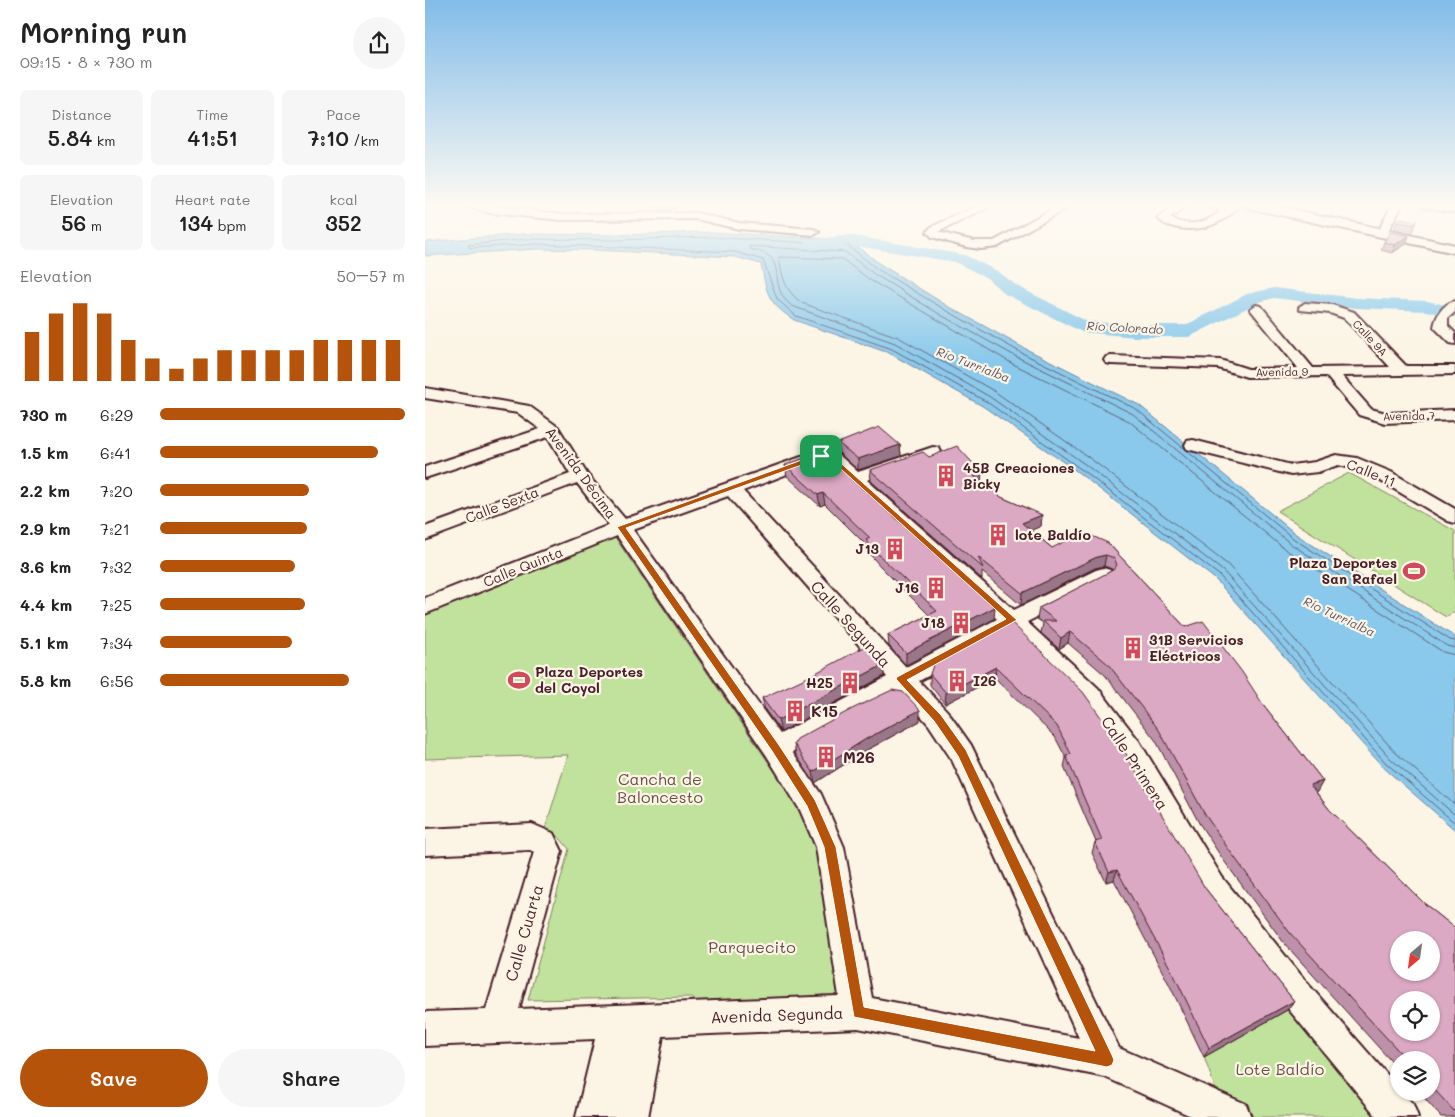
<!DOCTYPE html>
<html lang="en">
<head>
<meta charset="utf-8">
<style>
  :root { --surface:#fff; --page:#f6f6f6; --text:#222; --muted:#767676; --accent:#b45309 }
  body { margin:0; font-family:Mali,sans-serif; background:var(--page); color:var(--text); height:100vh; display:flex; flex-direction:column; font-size:19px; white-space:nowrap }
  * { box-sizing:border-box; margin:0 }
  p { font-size:16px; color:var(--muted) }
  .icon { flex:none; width:28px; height:28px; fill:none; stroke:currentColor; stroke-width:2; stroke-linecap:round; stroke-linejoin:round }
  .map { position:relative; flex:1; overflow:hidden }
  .side { display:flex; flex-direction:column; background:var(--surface); width:425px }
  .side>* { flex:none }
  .needle { width:32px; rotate:209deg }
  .fabs { position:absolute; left:965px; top:931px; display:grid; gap:10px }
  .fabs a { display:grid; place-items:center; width:50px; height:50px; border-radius:50%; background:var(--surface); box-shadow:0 1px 4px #0004; font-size:25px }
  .pin { position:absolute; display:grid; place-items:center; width:42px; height:42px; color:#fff; margin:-21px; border-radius:10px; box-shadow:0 2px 8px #0006 }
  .round { display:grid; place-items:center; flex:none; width:52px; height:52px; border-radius:26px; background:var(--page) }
  .headline { display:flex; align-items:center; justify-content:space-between; height:85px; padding:0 20px }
  h1 { font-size:28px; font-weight:600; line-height:38px }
  .metrics { display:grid; grid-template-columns:repeat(3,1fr); gap:8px; height:85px; padding:5px 20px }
  .metrics div { display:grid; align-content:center; border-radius:8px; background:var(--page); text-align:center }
  .metrics b { font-size:21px; font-weight:600 }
  .metrics small { font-size:14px; font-weight:400 }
  .metrics p { font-size:14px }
  .chart { height:140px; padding:10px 20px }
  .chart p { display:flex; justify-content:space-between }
  .chart svg { width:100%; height:90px; margin-top:5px; stroke:var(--accent); stroke-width:6 }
  .button { display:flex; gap:10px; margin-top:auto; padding:10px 20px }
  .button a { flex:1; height:58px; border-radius:30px; background:var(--accent); color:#fff; font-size:20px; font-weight:600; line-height:58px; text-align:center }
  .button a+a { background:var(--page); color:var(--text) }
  ul { padding:0 20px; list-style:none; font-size:16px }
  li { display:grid; grid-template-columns:80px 60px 1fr; align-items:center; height:38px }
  li i { height:12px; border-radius:6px; background:var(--accent) }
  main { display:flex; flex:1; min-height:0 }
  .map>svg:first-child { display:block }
</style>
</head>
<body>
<main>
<section class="side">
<div class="headline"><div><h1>Morning run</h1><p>09:15 · 8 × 730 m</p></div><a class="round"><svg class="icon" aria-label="share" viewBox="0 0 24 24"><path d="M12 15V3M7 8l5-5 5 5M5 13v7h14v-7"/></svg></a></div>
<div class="metrics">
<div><p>Distance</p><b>5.84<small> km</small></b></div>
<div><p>Time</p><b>41:51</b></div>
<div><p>Pace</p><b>7:10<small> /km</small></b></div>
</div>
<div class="metrics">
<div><p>Elevation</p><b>56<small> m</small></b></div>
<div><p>Heart rate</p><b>134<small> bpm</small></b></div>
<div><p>kcal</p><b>352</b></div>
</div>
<div class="chart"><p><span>Elevation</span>50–57 m</p>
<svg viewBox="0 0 160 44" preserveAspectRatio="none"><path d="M5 44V20M15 44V11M25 44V6M35 44V11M45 44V24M55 44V33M65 44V38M75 44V33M85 44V29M95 44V29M105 44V29M115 44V29M125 44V24M135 44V24M145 44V24M155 44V24"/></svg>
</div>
<ul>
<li><b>730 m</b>6:29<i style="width:100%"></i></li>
<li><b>1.5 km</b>6:41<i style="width:89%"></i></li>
<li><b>2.2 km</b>7:20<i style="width:61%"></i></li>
<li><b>2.9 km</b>7:21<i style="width:60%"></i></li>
<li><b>3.6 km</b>7:32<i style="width:55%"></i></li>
<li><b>4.4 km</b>7:25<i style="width:59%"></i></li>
<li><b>5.1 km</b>7:34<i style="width:54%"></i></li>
<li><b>5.8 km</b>6:56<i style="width:77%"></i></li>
</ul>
<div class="button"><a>Save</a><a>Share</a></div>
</section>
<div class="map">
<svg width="1030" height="1117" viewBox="0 0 1030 1117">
  <rect width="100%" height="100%" fill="#fcf5e5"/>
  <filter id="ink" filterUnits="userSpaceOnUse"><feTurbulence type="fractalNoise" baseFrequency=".02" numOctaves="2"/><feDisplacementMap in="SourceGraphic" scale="10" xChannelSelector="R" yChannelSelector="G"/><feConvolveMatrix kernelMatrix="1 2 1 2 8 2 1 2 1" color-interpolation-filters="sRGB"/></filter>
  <g filter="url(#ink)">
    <g fill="#c0e29c" stroke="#858064">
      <polygon points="924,473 1030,531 1030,611 1021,617 852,511"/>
      <polygon points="189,536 378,813 395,863 415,995 396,995 397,1005 269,1012 268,997 103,1000 144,849 133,836 120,829 143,755 0,759 0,613"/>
      <polygon points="866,1008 957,1117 819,1117 797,1107 779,1057"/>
    </g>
    <path fill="#8ac9eb" stroke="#70859e" d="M285,232L424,240L455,264L521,305L597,347L714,405L872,535L1030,637V830L958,767L790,579L654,473L559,407L464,353L369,320C342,302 342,294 336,264L310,257L168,250L113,249L0,256V242L99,234L192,235Z"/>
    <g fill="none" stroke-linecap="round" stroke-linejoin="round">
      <g stroke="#646378" stroke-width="1">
        <polyline points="1030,641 1025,640 869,539 711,409 595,352 519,309 452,269 422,245 285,237 192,240 100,239 43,245 45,248 113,244 310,252 338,260 352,299 371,316 467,349 562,402 657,470 794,575 961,763 1030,823"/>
        <path d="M1030,648L1022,646L866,544L708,414L592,357L516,315L449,274L420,252L324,246L325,249C331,251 339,252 344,256C358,269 345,290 367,306L470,343L565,397L661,465L798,571L966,759L1030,815"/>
        <path d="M1030,655L1018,652L861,550L704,421L588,364L445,280L417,259L354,257C357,277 360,291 377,303L473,337L569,391L666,459L803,565L971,753L1030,805"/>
      </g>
      <polygon fill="#8ac9eb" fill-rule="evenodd" points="424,235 540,255 574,272 592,286 661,321 710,325 761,325 822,294 849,288 932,298 1002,301 1030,307 1030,317 1002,311 932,308 849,298 834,302 764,337 710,337 657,332 580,294 562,278 530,262 424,245 386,250 381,248 378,245 381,242 386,240"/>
      <g stroke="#4a1f2b" stroke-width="4">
        <g id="minor">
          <polygon points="33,204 53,204 137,214 271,213 314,223 389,229 394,232 389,235 314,229 271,219 137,220 65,213"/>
          <polygon points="557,204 571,204 513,232 549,241 569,241 636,204 649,204 572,247 556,249 541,247 507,237 502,232 506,227"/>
          <path d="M752,204H765L745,218C763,228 781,223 796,211L774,204L802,207L805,204H817C799,223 779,232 754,228C745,226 738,225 733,218Z"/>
          <polygon points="967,204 977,204 962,234 954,234 953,232"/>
          <polygon points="994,204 1030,206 1030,212 999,207"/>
          <path d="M1030,301V312L1023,318V326L1030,333V344L1025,343L1009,327C1011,315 1018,304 1030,301Z"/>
          <polygon points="880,303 907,305 929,312 981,366 1030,366 1030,374 917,376 946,409 961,413 1030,410 1030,420 960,423 934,415 901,376 822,377 793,368 686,364 681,363 679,360 681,357 686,356 795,360 823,369 873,368 825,309 831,305 836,306 888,368 965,367 919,318 905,313 875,310 874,307"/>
          <path d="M0,388L104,406L133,427L162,474L200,519L396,450L414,455L433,472L508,447L514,448L516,452L514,456L442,480L589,610L671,570L678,568L685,570L688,575L685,580L602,622L673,688L714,741L797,877L883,984L974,1088V1092H977L988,1104L993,1117H952L861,1006L777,897L696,757L657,702L585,631L494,681L522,711L546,745L694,1048L821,1104L826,1117H768L680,1077L433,1028L238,1036L223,1117H187L195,1081L187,1117H151L170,1039L0,1046V1012L61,1010L109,852L105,850L0,855V829L107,824L128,833L137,851L94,1009L414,996L391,847L375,810L342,756L192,536L0,614V598L184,525L152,483L0,540V527L145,474L123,437L0,478V467L115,429L93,413L0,398ZM396,461L402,463L572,619L481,667L318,491ZM303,496L462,677L355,734L208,530ZM475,692L504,725L527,760L654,1038L447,998L419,847L396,794L367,752Z"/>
          <polygon points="768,440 866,465 890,462 911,455 932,458 966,472 1030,509 1030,523 1023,521 954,480 922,467 913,465 893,472 866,475 762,449 760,445 762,441"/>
        </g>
      </g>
      <g stroke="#4a1f2b" stroke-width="4">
        <polygon id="major" points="817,204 843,204 1030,245 1030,253 823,208"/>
      </g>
      <use href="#minor" fill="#fcf5e5" fill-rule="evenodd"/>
      <use href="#major" fill="#fcf5e5" fill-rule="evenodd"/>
    </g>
    <g fill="#bd91a9" stroke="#4a1f2b">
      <polygon points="216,204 266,204 242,211 236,211"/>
      <polygon points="339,204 361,204 351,208"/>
      <polygon points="992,221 987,234 969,230 972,222"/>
      <polygon points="959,242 981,244 967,253 956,250"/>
      <polygon points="413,443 475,445 476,456 433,470 414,453"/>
      <polygon points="504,457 556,482 576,497 617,515 616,526 606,530 627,548 683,543 760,627 837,703 898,781 891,792 904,809 1000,904 1030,928 1030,1117 1016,1117 994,1092 1006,1092 1006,1060 974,1060 974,1070 859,943 797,858 774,823 731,741 680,675 643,643 634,649 616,633 618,623 612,619 614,608 687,571 687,569 679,566 670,568 596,605 557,572 557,579 446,481 445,470"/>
      <polygon points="360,465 569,619 481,665 464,646 463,635 504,615 455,566 442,551 442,546 400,504 395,506 362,476"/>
      <polygon points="586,622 780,888 869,1001 862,1010 779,1057 745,986 689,880 681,882 667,853 670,842 671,842 639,767 641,758 630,737 570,678 520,704 505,685 505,674"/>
      <polygon points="458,665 459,676 356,732 340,710 337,698"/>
      <polygon points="495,721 442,750 390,783 371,755 369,744"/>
    </g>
    <g fill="#9a7689" stroke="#4a1f2b">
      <polygon points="241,204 266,204 242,211"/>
      <polygon points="351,204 361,204 351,208"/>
      <polygon points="984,236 981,244 967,253 970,245"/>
      <polygon points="475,445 476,456 433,470 433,459"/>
      <polygon points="557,473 556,483 549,476"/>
      <polygon points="398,493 400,504 395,506 393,495"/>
      <polygon points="617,515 616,526 596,535 597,523"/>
      <polygon points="681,555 679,566 670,568 596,605 597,593 672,557"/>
      <polygon points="570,607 569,619 481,665 481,653"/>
      <polygon points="645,632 643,643 634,649 636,638"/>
      <polygon points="458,665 459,676 356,732 353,720"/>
      <polygon points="571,667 570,678 520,704 521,693"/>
      <polygon points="495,710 495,721 442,750 390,783 388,772 441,739"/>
      <polygon points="898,781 892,792 879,796 885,785"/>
      <polygon points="692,870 689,880 681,882 684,872"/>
      <polygon points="869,1001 862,1010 779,1057 784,1048"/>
    </g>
    <g fill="#dca9c4" stroke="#4a1f2b" fill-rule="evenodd">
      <polygon points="975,218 992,221 990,225 972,222"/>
      <polygon points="965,232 984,236 970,245 959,242"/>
      <polygon points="454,427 475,445 433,459 413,443"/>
      <path d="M532,446L557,473L549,476L576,497L617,515L597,523L627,548L658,532L683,543L760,627L778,621L817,672L837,703L898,781L885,785L904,809L1000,904L1030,928V1112L1006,1086V1060H982L865,933L802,847L779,813L734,730L683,664L645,632L636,638L618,621H631L614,608L688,570L692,565L689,558L681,555L672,557L597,593L553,557L558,568L445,470L498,452L504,457ZM974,940H1006V972H974ZM974,1000H1006V1032H974Z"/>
      <polygon points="395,452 400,454 570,607 481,653 463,635 512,611 454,555 441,540 445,538 398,493 393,495 360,465"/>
      <polygon points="586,622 658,692 697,747 780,888 869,1001 784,1048 750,977 692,870 684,872 670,842 677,840 641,756 646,754 632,726 571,667 521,693 505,674 509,663"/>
      <polygon points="441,646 458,665 353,720 337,698 387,675"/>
      <polygon points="467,690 478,692 495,710 441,739 388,772 369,744 372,739 427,709"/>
    </g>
  </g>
  <linearGradient id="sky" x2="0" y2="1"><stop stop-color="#82bce9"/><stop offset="0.57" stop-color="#fefaf3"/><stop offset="1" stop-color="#fefaf3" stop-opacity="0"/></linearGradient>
  <rect width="1030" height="361" fill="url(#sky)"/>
  <path fill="#b45309" stroke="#fff" fill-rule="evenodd" d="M396,453L410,458L592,620L482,680L516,715L541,750L687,1055L689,1060L687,1065L682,1067L429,1017L399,847L382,806L347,751L192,527ZM396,458L406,460L581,619L472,677L471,679L509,721L533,756L670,1051L439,1007L411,847L390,800L354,745L201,528Z"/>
  <defs>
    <g id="building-bare" transform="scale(1.725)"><path d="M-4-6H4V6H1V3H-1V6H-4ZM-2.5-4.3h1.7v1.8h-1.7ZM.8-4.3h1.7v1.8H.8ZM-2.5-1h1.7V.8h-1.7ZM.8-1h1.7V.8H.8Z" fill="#d1495b" stroke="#fcf5e5" stroke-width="2.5" paint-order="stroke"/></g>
    <g id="stadium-bare" transform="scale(1.725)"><path d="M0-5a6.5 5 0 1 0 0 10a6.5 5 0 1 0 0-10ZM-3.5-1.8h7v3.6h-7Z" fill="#d1495b" stroke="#fcf5e5" stroke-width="2.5" paint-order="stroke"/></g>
  </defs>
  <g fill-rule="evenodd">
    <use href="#building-bare" x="521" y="476"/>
    <use href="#building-bare" x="573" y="535"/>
    <use href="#building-bare" x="470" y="549"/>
    <use href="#stadium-bare" x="989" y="571"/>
    <use href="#building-bare" x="511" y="588"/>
    <use href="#building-bare" x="536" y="623"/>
    <use href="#building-bare" x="708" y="648"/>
    <use href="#stadium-bare" x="94" y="680"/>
    <use href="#building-bare" x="532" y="681"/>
    <use href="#building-bare" x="425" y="683"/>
    <use href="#building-bare" x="370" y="711"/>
    <use href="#building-bare" x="401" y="757"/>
  </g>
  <g text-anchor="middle" stroke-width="4.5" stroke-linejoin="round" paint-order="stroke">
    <g font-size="11" fill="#4a1f2b" stroke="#fcf5e5">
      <text transform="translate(945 338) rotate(47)" y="4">Calle 9A</text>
      <text transform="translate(857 372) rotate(-1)" y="4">Avenida 9</text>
      <text transform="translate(984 416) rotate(-1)" y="4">Avenida 7</text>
    </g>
    <g font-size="12" font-style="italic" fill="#5d5265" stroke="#fcf5e5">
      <text transform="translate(700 328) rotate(3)" y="4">Río Colorado</text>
      <text transform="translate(548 365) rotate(21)" y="4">Río Turrialba</text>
      <text transform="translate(914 617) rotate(25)" y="4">Río Turrialba</text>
    </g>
    <g font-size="14" font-weight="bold" fill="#4a1f2b" stroke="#fcf5e5" text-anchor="start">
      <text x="538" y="473">45B Creaciones<tspan x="538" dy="16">Bicky</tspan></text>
      <text x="590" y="540">lote Baldío</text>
      <text x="454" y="554" text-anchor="end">J13</text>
      <text x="972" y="568" text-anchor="end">Plaza Deportes<tspan x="972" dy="16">San Rafael</tspan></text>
      <text x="494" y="593" text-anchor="end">J16</text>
      <text x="520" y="628" text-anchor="end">J18</text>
      <text x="724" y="645">31B Servicios<tspan x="724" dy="16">Eléctricos</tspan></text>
      <text x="110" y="677">Plaza Deportes<tspan x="110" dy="16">del Coyol</tspan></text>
      <text x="548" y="686">I26</text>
      <text x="408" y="688" text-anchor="end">H25</text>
    </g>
    <g font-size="14" fill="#4a1f2b" stroke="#fcf5e5">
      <text transform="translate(156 473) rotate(54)" y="5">Avenida Décima</text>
      <text transform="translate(946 473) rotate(22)" y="5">Calle 11</text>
      <text transform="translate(77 505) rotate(-21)" y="5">Calle Sexta</text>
      <text transform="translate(98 567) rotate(-22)" y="5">Calle Quinta</text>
    </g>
    <g font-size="16" fill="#4a1f2b" stroke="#fcf5e5">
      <text transform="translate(426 624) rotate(48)" y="6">Calle Segunda</text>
      <text transform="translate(710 763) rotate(57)" y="6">Calle Primera</text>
      <text transform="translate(99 933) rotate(-74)" y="6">Calle Cuarta</text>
      <text transform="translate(352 1015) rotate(-2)" y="6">Avenida Segunda</text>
    </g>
    <g font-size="16" font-weight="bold" fill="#4a1f2b" stroke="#fcf5e5" text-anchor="start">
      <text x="386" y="717">K15</text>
      <text x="418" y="763">M26</text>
    </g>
    <g font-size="16" fill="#685047" stroke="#fcf5e5">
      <text x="235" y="785">Cancha de<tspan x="235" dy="18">Baloncesto</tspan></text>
      <text x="327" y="953">Parquecito</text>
      <text x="855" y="1075">Lote Baldío</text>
    </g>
  </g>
</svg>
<div class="fabs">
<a><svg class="needle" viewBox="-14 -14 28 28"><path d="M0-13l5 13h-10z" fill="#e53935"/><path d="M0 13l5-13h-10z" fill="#767676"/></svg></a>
<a><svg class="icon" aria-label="locate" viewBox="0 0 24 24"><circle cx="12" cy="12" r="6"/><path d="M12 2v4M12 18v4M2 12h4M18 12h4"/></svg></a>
<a><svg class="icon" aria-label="layers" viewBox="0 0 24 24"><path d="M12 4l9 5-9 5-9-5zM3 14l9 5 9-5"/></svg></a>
</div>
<div class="pin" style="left:396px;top:456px;background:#1e9e55"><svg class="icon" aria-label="arrive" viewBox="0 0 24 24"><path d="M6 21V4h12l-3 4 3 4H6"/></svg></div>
</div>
</main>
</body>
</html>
